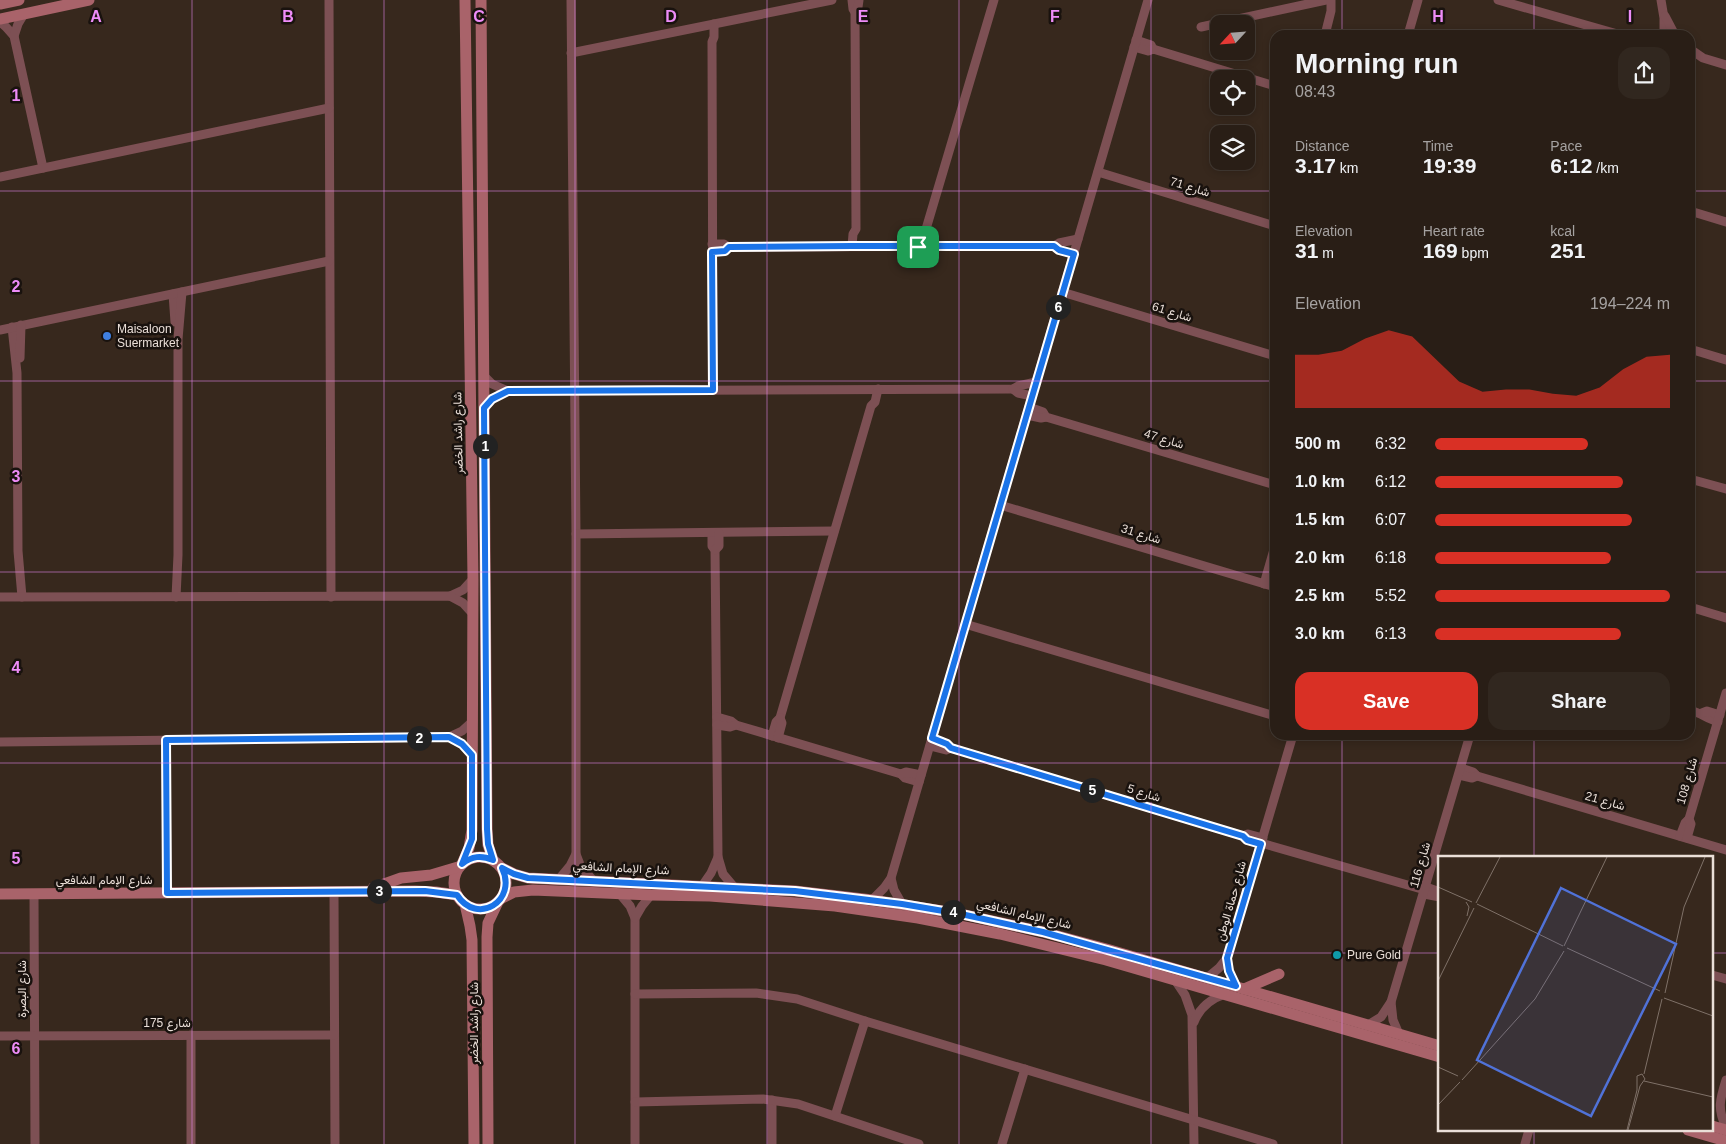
<!DOCTYPE html>
<html lang="en">
<head>
<meta charset="utf-8">
<style>
  :root { --surface:#291e16; --page:#31271f; --text:#f1f3f6; --muted:#a5a2a1; --line:#453c35; --accent:#d93025 }
  body { margin:0; font-family:Arial,Vazirmatn,sans-serif; background:var(--page); color:var(--text); height:100vh; display:flex; flex-direction:column; font-size:19px; white-space:nowrap }
  * { box-sizing:border-box; margin:0 }
  p { font-size:16px; color:var(--muted) }
  .icon { flex:none; width:28px; height:28px; fill:none; stroke:currentColor; stroke-width:2; stroke-linecap:round; stroke-linejoin:round }
  .map { position:relative; flex:1; overflow:hidden }
  .side { position:absolute; left:1270px; top:30px; width:425px; height:710px; display:flex; flex-direction:column; background:var(--surface); border-radius:15px; box-shadow:0 2px 8px #0003,0 0 0 1px var(--line) }
  .side>* { flex:none }
  .needle { width:32px; rotate:244deg }
  .buttons { position:absolute; left:1210px; top:15px; display:grid; gap:10px }
  .buttons a { display:grid; place-items:center; width:45px; height:45px; border-radius:10px; background:var(--surface); box-shadow:0 2px 8px #0003,0 0 0 1px var(--line); font-size:25px }
  .pin { position:absolute; display:grid; place-items:center; width:42px; height:42px; color:#fff; margin:-21px; border-radius:10px; box-shadow:0 2px 8px #0006 }
  .km { position:absolute; width:25px; height:25px; margin:-12px; border-radius:50%; background:#222; color:#fff; font-size:14px; line-height:25px; text-align:center }
  .round { display:grid; place-items:center; flex:none; width:52px; height:52px; border-radius:15px; background:var(--page) }
  .overview { display:flex; align-items:center; justify-content:space-between; height:85px; padding:0 25px }
  h1 { font-size:28px; font-weight:800; line-height:38px }
  .figures { display:grid; grid-template-columns:repeat(3,1fr); gap:8px; height:85px; padding:5px 25px }
  .figures div { display:grid; align-content:center }
  .figures b { font-size:21px; font-weight:800 }
  .figures small { font-size:14px; font-weight:400 }
  .figures p { font-size:14px }
  .chart { height:140px; padding:10px 25px }
  .chart p { display:flex; justify-content:space-between }
  .chart svg { width:100%; height:90px; margin-top:5px; fill:var(--accent); opacity:.7 }
  .button { display:flex; gap:10px; margin-top:auto; padding:10px 25px }
  .button a { flex:1; height:58px; border-radius:15px; background:var(--accent); color:#fff; font-size:20px; font-weight:800; line-height:58px; text-align:center }
  .button a+a { background:var(--page); color:var(--text) }
  ul { padding:0 25px; list-style:none; font-size:16px }
  li { display:grid; grid-template-columns:80px 60px 1fr; align-items:center; height:38px }
  li i { height:12px; border-radius:6px; background:var(--accent) }
  .map>svg:first-child { display:block }
</style>
</head>
<body>
<div class="map">
<svg width="1726" height="1144" viewBox="0 0 1726 1144">
  <rect width="100%" height="100%" fill="#37281d"/>
  <g fill="none" stroke-linecap="round" stroke-linejoin="round">
    <g stroke="#7d5054" stroke-width="9">
      <polyline points="329,0 331,597"/>
      <polyline points="571,0 576,534 576,854 581,867 592,879"/>
      <polyline points="852,0 853,9 855,12"/>
      <polyline points="1498,0 1621,35"/>
      <polyline points="1661,0 1664,18 1664,35"/>
      <polyline points="1665,16 1675,35"/>
      <polyline points="0,22 6,27 14,36 43,168"/>
      <polyline points="1201,27 1326,0"/>
      <polyline points="1325,35 1331,11 1331,0"/>
      <polyline points="1408,35 1418,0"/>
      <polyline points="14,36 18,24 24,14"/>
      <polyline points="1136,40 1151,45 1153,49"/>
      <polyline points="1134,47 1148,51 1153,49 1275,86"/>
      <polyline points="1690,49 1703,58 1726,65"/>
      <polyline points="571,53 832,0"/>
      <polyline points="1098,172 1275,226"/>
      <polyline points="0,177 329,108"/>
      <polyline points="1690,211 1726,222"/>
      <polyline points="926,229 928,234 926,247"/>
      <polyline points="712,244 724,244 729,247 1054,246 1059,243 1078,239"/>
      <polyline points="852,246 853,234 856,229 855,12 858,7 859,0"/>
      <polyline points="1054,246 1059,250 1074,254"/>
      <polyline points="918,247 922,233 926,229 994,0"/>
      <polyline points="1062,292 1275,356"/>
      <polyline points="173,294 175,322"/>
      <polyline points="12,327 17,373 18,551 22,597"/>
      <polyline points="0,330 329,261"/>
      <polyline points="1690,349 1726,360"/>
      <polyline points="20,358 21,325"/>
      <polyline points="484,376 492,384 508,391 1013,389 1018,386 1036,382"/>
      <polyline points="1013,389 1018,393 1032,396"/>
      <polyline points="713,390 712,42 714,37 714,24"/>
      <polyline points="1029,407 1043,412 1046,417 1275,485"/>
      <polyline points="484,408 492,399 508,391"/>
      <polyline points="1027,415 1041,418 1046,417"/>
      <polyline points="1690,479 1726,489"/>
      <polyline points="1000,505 1275,587"/>
      <polyline points="712,533 712,546 715,550 718,857 723,874 734,887"/>
      <polyline points="576,534 834,531"/>
      <polyline points="715,550 719,546 719,533"/>
      <polyline points="1264,584 1275,546"/>
      <polyline points="450,596 463,590 473,579"/>
      <polyline points="0,597 450,596 463,603 473,614"/>
      <polyline points="176,597 178,555 178,339 182,292"/>
      <polyline points="1690,607 1726,618"/>
      <polyline points="965,624 1275,716"/>
      <path d="M1690,710C1700,713 1707,718 1718,722"/>
      <polyline points="1702,713 1707,711 1720,715"/>
      <polyline points="717,717 731,721 736,725 901,774 905,778 919,782"/>
      <polyline points="717,725 730,727 736,725"/>
      <polyline points="772,736 776,722 780,718 871,406 875,402 878,389"/>
      <polyline points="449,737 462,744 472,755"/>
      <polyline points="778,738 782,723 780,718"/>
      <polyline points="932,738 947,744 951,748 1243,836 1247,840 1261,844"/>
      <polyline points="166,741 167,893"/>
      <polyline points="0,742 449,737 462,731 473,721"/>
      <polyline points="930,746 946,750 951,748"/>
      <polyline points="1461,768 1473,772 1477,776 1726,850"/>
      <polyline points="901,774 906,772 921,775"/>
      <polyline points="1459,775 1472,778 1477,776"/>
      <polyline points="1243,836 1248,834 1263,838"/>
      <polyline points="1680,836 1685,823 1689,819"/>
      <polyline points="1687,838 1691,824 1689,819 1726,693"/>
      <polyline points="1261,843 1425,890"/>
      <polyline points="560,878 570,866 576,854"/>
      <polyline points="891,878 894,890 902,904"/>
      <polyline points="702,886 711,873 718,857"/>
      <polyline points="1426,887 1440,892"/>
      <polyline points="334,892 335,1144"/>
      <polyline points="34,894 35,1144"/>
      <polyline points="620,894 630,906 635,918 635,1144"/>
      <polyline points="1424,894 1440,897"/>
      <polyline points="872,900 884,888 891,878 1148,0"/>
      <polyline points="635,918 642,906 651,895"/>
      <polyline points="1712,975 1726,979"/>
      <polyline points="1207,978 1219,968 1227,958"/>
      <polyline points="1175,980 1185,995 1192,1015 1194,1144"/>
      <polyline points="1235,986 1229,971 1227,958 1293,735"/>
      <polyline points="635,994 756,993 797,999 865,1021 1273,1144"/>
      <polyline points="1391,1002 1393,1020 1399,1034"/>
      <path d="M1194,1022C1200,1007 1210,999 1225,994"/>
      <polyline points="1368,1025 1381,1017 1391,1002 1470,735"/>
      <polyline points="191,1035 191,1144"/>
      <polyline points="0,1036 334,1035"/>
      <path d="M1726,1080C1720,1099 1717,1109 1726,1127"/>
      <polyline points="772,1100 772,1144"/>
      <polyline points="635,1102 763,1099 798,1104 919,1144"/>
      <polyline points="835,1116 865,1021"/>
      <polyline points="1002,1144 1025,1069"/>
      <polyline points="1525,1144 1529,1130"/>
    </g>
    <g stroke="#a9636a" stroke-width="11">
      <polyline points="481,0 487,829 488,845 493,860"/>
      <polyline points="0,4 19,0"/>
      <polyline points="0,19 89,0"/>
      <circle cx="480" cy="883" r="26"/>
      <polyline points="462,864 469,848 472,830 473,579 465,0"/>
      <polyline points="502,868 514,874 528,878 795,891 872,900 961,914 1043,932 1110,950 1440,1046"/>
      <polyline points="373,888 401,878 431,875 458,867"/>
      <polyline points="0,894 415,891 436,892 457,895"/>
      <polyline points="502,898 514,892 533,890 651,895 710,896 835,906 918,918 1000,934 1106,960 1440,1057"/>
      <polyline points="465,904 470,926 472,940 474,1144"/>
      <polyline points="1244,989 1279,974"/>
      <polyline points="1712,1126 1726,1130"/>
      <polyline points="1688,1130 1726,1141"/>
      <polyline points="488,1144 487,937 488,923 497,904"/>
    </g>
  </g>
  <g fill="none" stroke-linecap="round" stroke-linejoin="round">
    <g stroke="#fff" stroke-width="10">
      <path id="route" d="M852,246H1054L1059,250L1074,254L932,738L947,744L951,748L1243,836L1247,840L1261,844L1227,958L1229,971L1236,986L1043,932L961,914L902,904L795,891L528,878L514,874L502,868C518,901 477,926 457,895L425,891L167,893L166,740L449,737L462,744L472,755V839L462,864C472,856 481,855 493,860L488,844L487,829L484,408L492,399L508,391L713,390L712,252L725,251L729,247Z"/>
    </g>
    <use href="#route" stroke="#1a73e8" stroke-width="6"/>
  </g>
  <path fill="none" stroke="#ee8cf8" stroke-width="1" stroke-opacity="0.55" d="M192,0V1144M384,0V1144M575,0V1144M767,0V1144M959,0V1144M1151,0V1144M1342,0V35M1534,0V35M0,191H1275M1690,191H1726M0,381H1275M1690,381H1726M0,572H1275M1690,572H1726M1342,735V1144M1534,735V858M0,763H1726M0,953H1440M1712,953H1726M1534,1130V1144"/>
  <circle fill="#3f7fe0" stroke="#19120e" stroke-width="2" cx="107" cy="336" r="5"/>
  <circle fill="#0f9aa8" stroke="#19120e" stroke-width="2" cx="1337" cy="955" r="5"/>
  <g text-anchor="middle" stroke-width="5" stroke-linejoin="round" paint-order="stroke">
    <g font-size="12" fill="#eadfd8" stroke="#19120e">
      <text transform="translate(1190 187) rotate(17)" y="4">شارع 71</text>
      <text transform="translate(1172 312) rotate(17)" y="4">شارع 61</text>
      <text transform="translate(458 433) rotate(-91)" y="4">شارع راشد الخضر</text>
      <text transform="translate(1164 439) rotate(17)" y="4">شارع 47</text>
      <text transform="translate(1141 534) rotate(17)" y="4">شارع 31</text>
      <text transform="translate(1687 781) rotate(-74)" y="4">شارع 108</text>
      <text transform="translate(1144 793) rotate(17)" y="4">شارع 5</text>
      <text transform="translate(1605 801) rotate(16)" y="4">شارع 21</text>
      <text transform="translate(1420 865) rotate(-74)" y="4">شارع 116</text>
      <text transform="translate(621 868) rotate(3)" y="4">شارع الإمام الشافعي</text>
      <text x="104" y="884">شارع الإمام الشافعي</text>
      <text transform="translate(1231 901) rotate(-74)" y="4">شارع حماة الوطن</text>
      <text transform="translate(1024 914) rotate(13)" y="4">شارع الإمام الشافعي</text>
      <text transform="translate(22 989) rotate(-90)" y="4">شارع البصرة</text>
      <text x="167" y="1027">شارع 175</text>
      <text transform="translate(474 1023) rotate(-90)" y="4">شارع راشد الخضر</text>
    </g>
    <g font-size="12" fill="#eadfd8" stroke="#19120e" text-anchor="start">
      <text x="117" y="333">Maisaloon<tspan x="117" dy="14">Suermarket</tspan></text>
      <text x="1347" y="959">Pure Gold</text>
    </g>
  </g>
  <g transform="translate(1438 856)">
    <rect width="275" height="275" fill="#37281d"/>
    <path fill="none" stroke="#7f7168" stroke-width="1" d="M0,31L34,46M28,46L31,51L29,60M38,47L62,1M39,48L125,90M126,90L169,1M129,92L222,135M0,125L36,52M227,137L246,51L267,1M226,142L275,160M0,211L20,220M206,218L224,143M24,224L97,143L126,95M206,225L275,241M0,249L22,226M189,274L199,234V220L204,218L207,223L202,230L190,274"/>
    <path fill="#5072d8" fill-opacity="0.15" stroke="#5072d8" stroke-width="2.5" d="M123,32L238,88L153,260L39,204Z"/>
    <rect width="275" height="275" fill="none" stroke="#eadfd8" stroke-width="2.5"/>
  </g>
  <g font-size="16" text-anchor="middle" font-weight="bold" fill="#ee8cf8" stroke="#19120e" stroke-width="5" stroke-linejoin="round" paint-order="stroke">
    <text x="96" y="22">A</text>
    <text x="288" y="22">B</text>
    <text x="479" y="22">C</text>
    <text x="671" y="22">D</text>
    <text x="863" y="22">E</text>
    <text x="1055" y="22">F</text>
    <text x="1438" y="22">H</text>
    <text x="1630" y="22">I</text>
    <text x="16" y="101">1</text>
    <text x="16" y="292">2</text>
    <text x="16" y="482">3</text>
    <text x="16" y="673">4</text>
    <text x="16" y="864">5</text>
    <text x="16" y="1054">6</text>
  </g>
</svg>
<div class="buttons">
<a><svg class="needle" viewBox="-14 -14 28 28"><path d="M0-13l5 13h-10z" fill="#e53935"/><path d="M0 13l5-13h-10z" fill="#a5a2a1"/></svg></a>
<a><svg class="icon" aria-label="locate" viewBox="0 0 24 24"><circle cx="12" cy="12" r="6"/><path d="M12 2v4M12 18v4M2 12h4M18 12h4"/></svg></a>
<a><svg class="icon" aria-label="layers" viewBox="0 0 24 24"><path d="M12 4l9 5-9 5-9-5zM3 14l9 5 9-5"/></svg></a>
</div>
<div class="pin" style="left:918px;top:247px;background:#1e9e55"><svg class="icon" aria-label="arrive" viewBox="0 0 24 24"><path d="M6 21V4h12l-3 4 3 4H6"/></svg></div>
<b class="km" style="left:485px;top:446px">1</b>
<b class="km" style="left:419px;top:738px">2</b>
<b class="km" style="left:379px;top:891px">3</b>
<b class="km" style="left:953px;top:912px">4</b>
<b class="km" style="left:1092px;top:790px">5</b>
<b class="km" style="left:1058px;top:307px">6</b>
<section class="side">
<div class="overview"><div><h1>Morning run</h1><p>08:43</p></div><a class="round"><svg class="icon" aria-label="share" viewBox="0 0 24 24"><path d="M12 15V3M7 8l5-5 5 5M5 13v7h14v-7"/></svg></a></div>
<div class="figures">
<div><p>Distance</p><b>3.17<small> km</small></b></div>
<div><p>Time</p><b>19:39</b></div>
<div><p>Pace</p><b>6:12<small> /km</small></b></div>
</div>
<div class="figures">
<div><p>Elevation</p><b>31<small> m</small></b></div>
<div><p>Heart rate</p><b>169<small> bpm</small></b></div>
<div><p>kcal</p><b>251</b></div>
</div>
<div class="chart"><p><span>Elevation</span>194–224 m</p>
<svg viewBox="0 0 160 44" preserveAspectRatio="none"><path d="M0 44V18L10 18L20 16L30 10L40 6L50 9L60 20L70 31L80 36L90 35L100 35L110 37L120 38L130 34L140 25L150 19L160 18V44z"/></svg>
</div>
<ul>
<li><b>500 m</b>6:32<i style="width:65%"></i></li>
<li><b>1.0 km</b>6:12<i style="width:80%"></i></li>
<li><b>1.5 km</b>6:07<i style="width:84%"></i></li>
<li><b>2.0 km</b>6:18<i style="width:75%"></i></li>
<li><b>2.5 km</b>5:52<i style="width:100%"></i></li>
<li><b>3.0 km</b>6:13<i style="width:79%"></i></li>
</ul>
<div class="button"><a>Save</a><a>Share</a></div>
</section>
</div>
</body>
</html>
